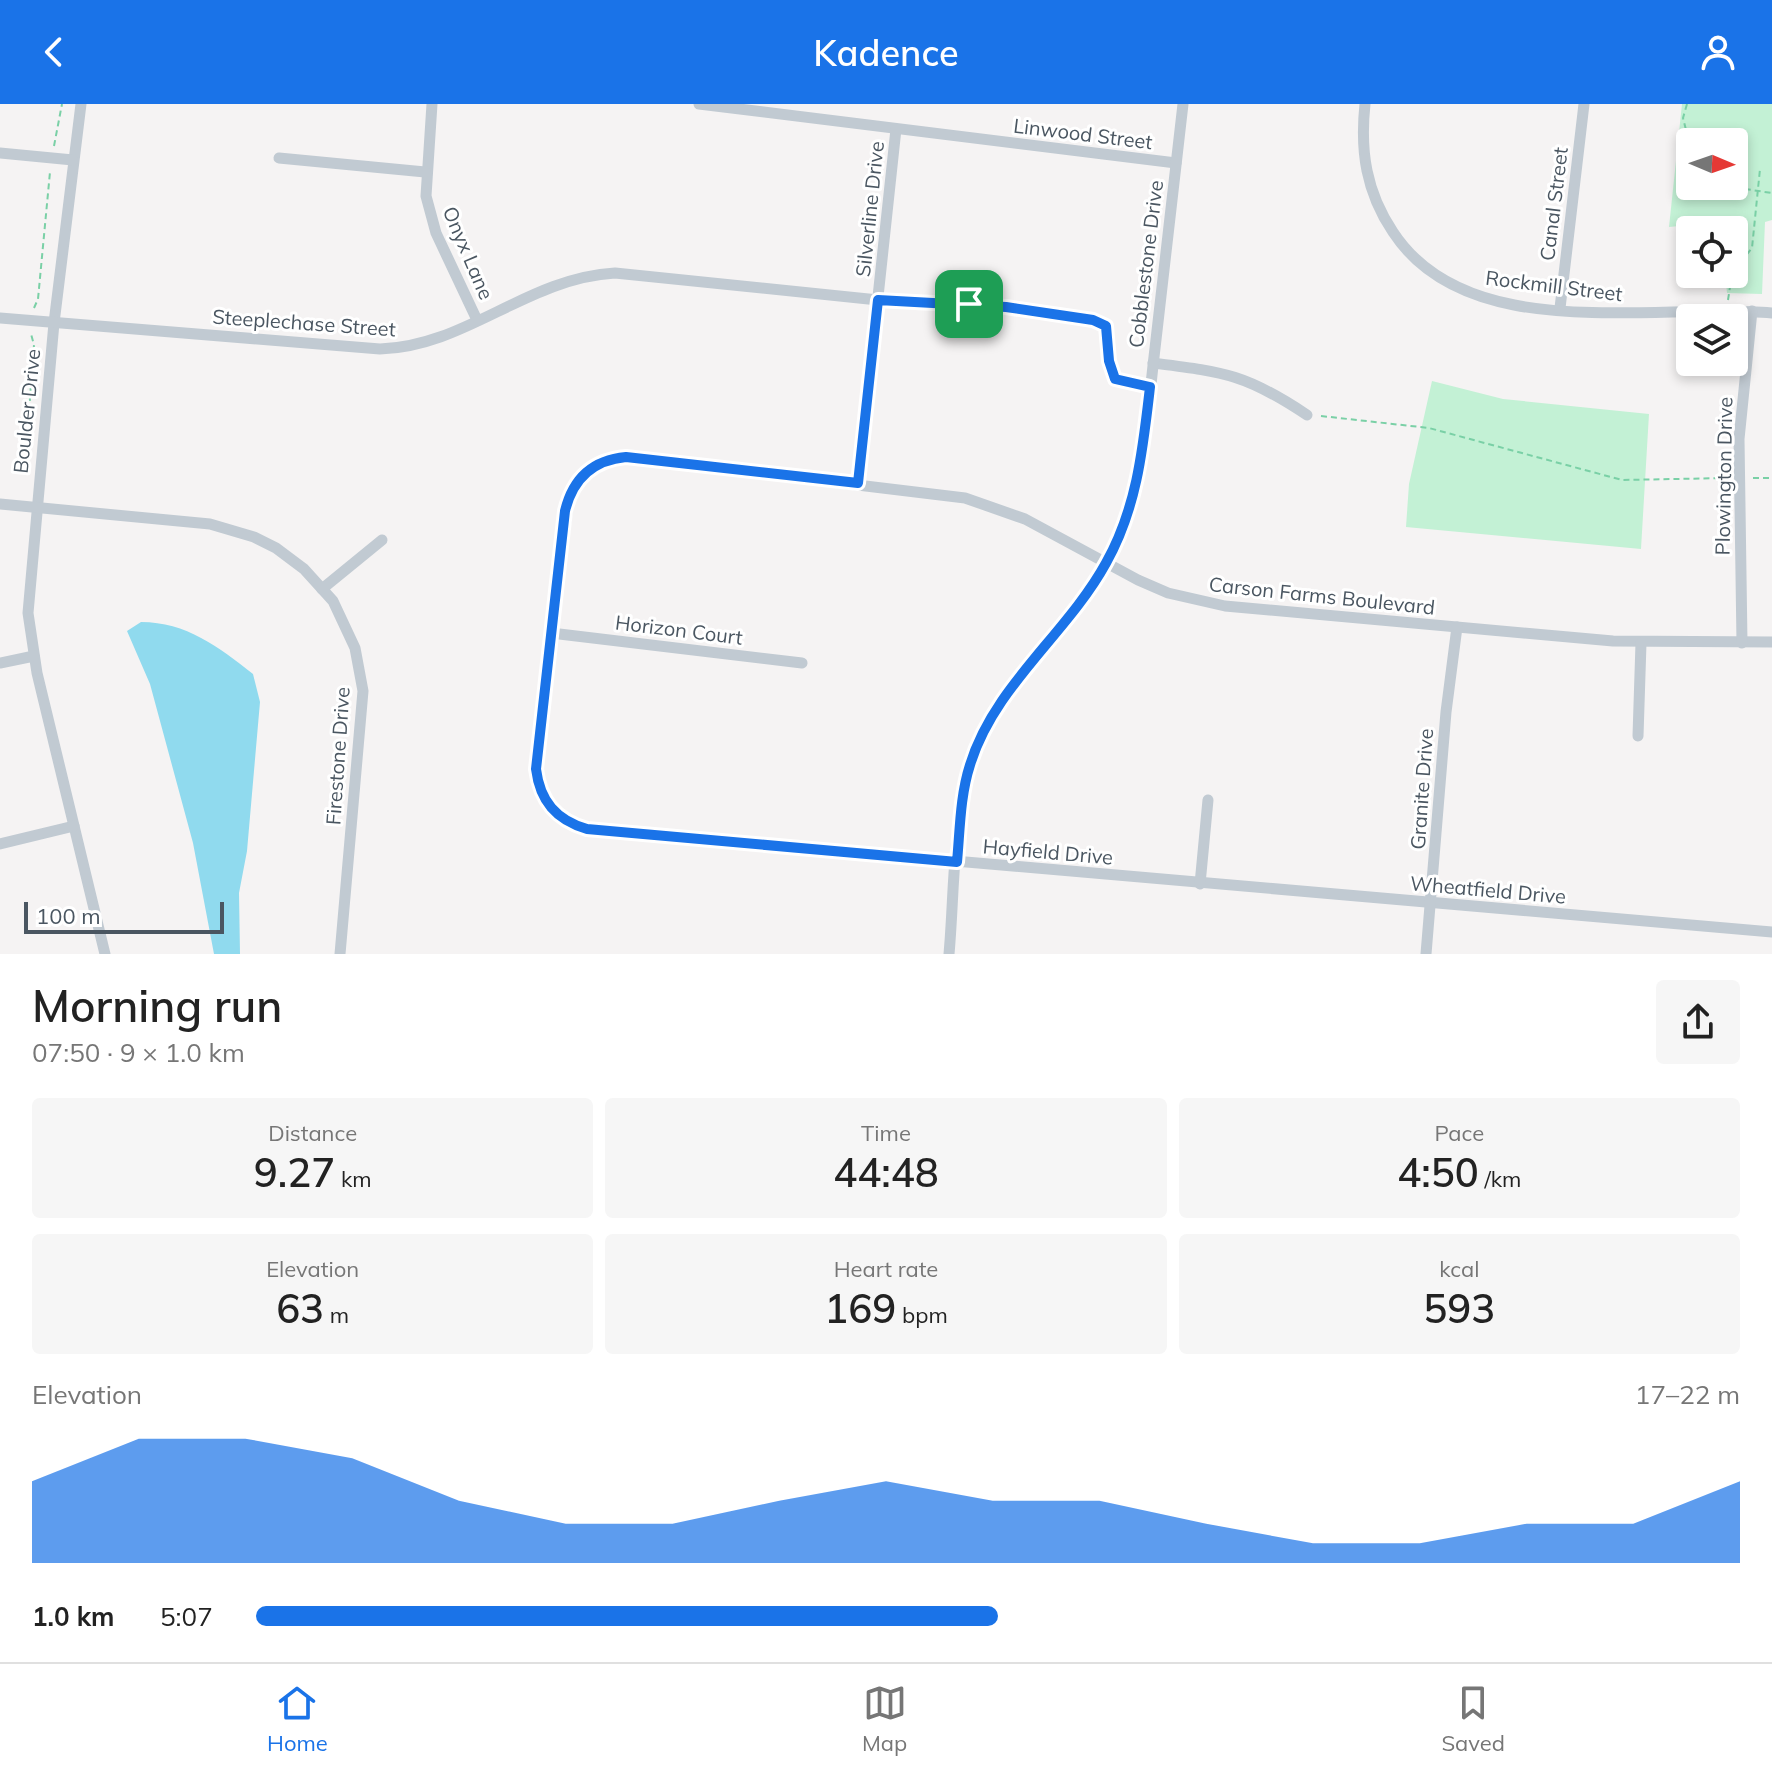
<!DOCTYPE html>
<html lang="en">
<head>
<meta charset="utf-8">
<style>
  :root { --surface:#fff; --page:#f6f6f6; --text:#222; --muted:#767676; --line:#e0e0e0; --accent:#1a73e8 }
  body { margin:0; font-family:Mulish,sans-serif; background:var(--page); color:var(--text); height:100vh; display:flex; flex-direction:column; font-size:30px; white-space:nowrap }
  * { box-sizing:border-box; margin:0 }
  p { font-size:26px; color:var(--muted) }
  .icon { flex:none; width:44px; height:44px; fill:none; stroke:currentColor; stroke-width:2; stroke-linecap:round; stroke-linejoin:round }
  .map { position:relative; height:850px; overflow:hidden }
  .side { display:flex; flex-direction:column; background:var(--surface); flex:1 }
  .side>* { flex:none }
  .needle { width:52px; rotate:92deg }
  .tools { position:absolute; left:1676px; top:24px; display:grid; gap:16px }
  .tools a { display:grid; place-items:center; width:72px; height:72px; border-radius:8px; background:var(--surface); box-shadow:0 4px 12px #0003; font-size:40px }
  .scale { position:absolute; left:24px; bottom:20px; width:200px; box-sizing:border-box; padding-left:8px; border:4px solid #4a5661; border-top:0; font-size:22px; line-height:28px; white-space:nowrap; color:#4a5661; -webkit-text-stroke:6px #fff; paint-order:stroke }
  .pin { position:absolute; display:grid; place-items:center; width:68px; height:68px; color:#fff; margin:-34px; border-radius:16px; box-shadow:0 4px 12px #0006 }
  .round { display:grid; place-items:center; flex:none; width:84px; height:84px; border-radius:8px; background:var(--page) }
  .overview { display:flex; align-items:center; justify-content:space-between; height:136px; padding:0 32px }
  h1 { font-size:44px; font-weight:600; line-height:60px }
  .figures { display:grid; grid-template-columns:repeat(3,1fr); gap:12px; height:136px; padding:8px 32px }
  .figures div { display:grid; align-content:center; border-radius:8px; background:var(--page); text-align:center }
  .figures b { font-size:40px; font-weight:600 }
  .figures small { font-size:22px; font-weight:400 }
  .figures p { font-size:22px }
  .chart { height:224px; padding:16px 32px }
  .chart p { display:flex; justify-content:space-between }
  .chart svg { width:100%; height:144px; margin-top:8px; fill:var(--accent); opacity:.7 }
  ul { padding:0 32px; list-style:none; font-size:26px }
  li { display:grid; grid-template-columns:128px 96px 1fr; align-items:center; height:60px }
  li i { height:20px; border-radius:10px; background:var(--accent) }
  header { display:flex; justify-content:space-between; align-items:center; height:104px; padding:0 32px; background:var(--accent); color:#fff; font-size:36px; font-weight:600 }
  .tab-bar { display:flex; justify-content:space-around; align-items:center; height:112px; border-top:2px solid var(--line); background:var(--surface); font-size:22px; color:var(--muted) }
  .tab-bar a { display:grid; justify-items:center; gap:4px }
  .tab-bar .active { color:var(--accent) }
  .map>svg:first-child { display:block }
</style>
</head>
<body>
<header><svg class="icon" aria-label="back" viewBox="0 0 24 24"><path d="M15 5l-7 7 7 7"/></svg>Kadence<svg class="icon" aria-label="person" viewBox="0 0 24 24"><circle cx="12" cy="8" r="4"/><path d="M4 21q1-7 8-7t8 7"/></svg></header>
<div class="map">
<svg width="1772" height="850" viewBox="0 0 1772 850">
  <rect width="100%" height="100%" fill="#f5f3f3"/>
  <g fill="#c3f1d5" fill-rule="evenodd">
    <path d="M1682,0H1772V116L1765,118L1762,190L1727,189L1725,170H1734V126H1721L1720,118L1669,123ZM1690,38H1734V82H1690Z"/>
    <polygon points="1432,277 1503,295 1649,310 1641,445 1406,423 1409,380"/>
  </g>
  <path fill="#90daee" d="M141,518C186,518 219,543 253,570L260,598L247,747L239,789L240,850H214L193,739L150,580L127,527Z"/>
  <g fill="none" stroke-linecap="round" stroke-linejoin="round">
    <g stroke="#7ad0a6" stroke-width="2" stroke-dasharray="6 4" stroke-linecap="butt">
      <polyline points="1687,0 1683,14 1690,42"/>
      <polyline points="54,42 62,0"/>
      <polyline points="1725,82 1772,89"/>
      <polyline points="1734,166 1752,144 1760,65"/>
      <polyline points="1728,196 1732,170"/>
      <polyline points="891,198 1006,203 1093,216 1106,222 1109,257 1115,275 1140,282"/>
      <polyline points="34,204 38,195 50,68"/>
      <polyline points="29,307 34,241 31,230"/>
      <polyline points="1321,312 1429,324 1622,376 1727,374"/>
      <polyline points="1753,374 1772,374"/>
    </g>
    <g stroke="#c1cad2" stroke-width="11">
      <polyline points="81,0 54,219 28,509 37,569 105,850"/>
      <polyline points="432,0 426,92 436,129 477,216"/>
      <polyline points="699,0 1176,59"/>
      <path d="M1365,0C1360,47 1366,88 1393,128C1468,243 1657,198 1772,209"/>
      <polyline points="0,49 73,56"/>
      <polyline points="279,54 425,68"/>
      <polyline points="1560,204 1584,0"/>
      <path d="M0,214L380,245C465,243 527,174 615,169L878,196"/>
      <path d="M1153,259C1224,268 1246,270 1307,311"/>
      <polyline points="858,379 896,25"/>
      <polyline points="0,400 210,420 254,433 276,444 304,465 333,497 355,544 363,587 340,850"/>
      <polyline points="322,485 382,436"/>
      <polyline points="551,529 802,559"/>
      <path d="M1772,538L1613,537L1225,502L1168,489L1138,476L1025,415L965,394L626,353C599,356 582,367 569,391L536,665C539,697 556,716 587,725L1772,828"/>
      <polyline points="1742,539 1739,335 1752,207"/>
      <polyline points="0,559 34,552"/>
      <polyline points="1638,632 1641,539"/>
      <polyline points="0,740 74,722"/>
      <polyline points="1200,780 1208,696"/>
      <path d="M949,850C956,773 950,682 991,614C1030,549 1090,501 1120,431C1144,375 1147,313 1154,253C1164,169 1173,84 1183,0"/>
      <polyline points="1426,850 1446,608 1457,523"/>
    </g>
  </g>
  <g fill="none" stroke-linecap="round" stroke-linejoin="round">
    <g stroke="#fff" stroke-width="16">
      <path id="route" d="M878,196L1006,203L1093,216L1106,222L1109,257L1115,275L1150,283C1143,344 1137,404 1106,459C1067,530 994,582 970,661C960,692 960,726 957,758L587,725C556,716 540,697 536,665L565,407C573,374 593,356 626,353L858,379Z"/>
    </g>
    <use href="#route" stroke="#1a73e8" stroke-width="10"/>
  </g>
  <g text-anchor="middle" stroke-width="6" stroke-linejoin="round" paint-order="stroke">
    <g font-size="20" fill="#4a5661" stroke="#fff">
      <text transform="translate(1083 30) rotate(7)" y="7">Linwood Street</text>
      <text transform="translate(1554 100) rotate(-83)" y="7">Canal Street</text>
      <text transform="translate(870 105) rotate(-84)" y="7">Silverline Drive</text>
      <text transform="translate(468 149) rotate(67)" y="7">Onyx Lane</text>
      <text transform="translate(1146 160) rotate(-83)" y="7">Cobblestone Drive</text>
      <text transform="translate(1554 182) rotate(7)" y="7">Rockmill Street</text>
      <text transform="translate(304 219) rotate(4)" y="7">Steeplechase Street</text>
      <text transform="translate(27 307) rotate(-84)" y="7">Boulder Drive</text>
      <text transform="translate(1724 372) rotate(-89)" y="7">Plowington Drive</text>
      <text transform="translate(1322 492) rotate(6)" y="7">Carson Farms Boulevard</text>
      <text transform="translate(679 526) rotate(7)" y="7">Horizon Court</text>
      <text transform="translate(338 652) rotate(-86)" y="7">Firestone Drive</text>
      <text transform="translate(1422 685) rotate(-86)" y="7">Granite Drive</text>
      <text transform="translate(1048 748) rotate(5)" y="7">Hayfield Drive</text>
      <text transform="translate(1488 786) rotate(5)" y="7">Wheatfield Drive</text>
    </g>
  </g>
</svg>
<div class="tools">
<a><svg class="needle" viewBox="-14 -14 28 28"><path d="M0-13l5 13h-10z" fill="#e53935"/><path d="M0 13l5-13h-10z" fill="#767676"/></svg></a>
<a><svg class="icon" aria-label="locate" viewBox="0 0 24 24"><circle cx="12" cy="12" r="6"/><path d="M12 2v4M12 18v4M2 12h4M18 12h4"/></svg></a>
<a><svg class="icon" aria-label="layers" viewBox="0 0 24 24"><path d="M12 4l9 5-9 5-9-5zM3 14l9 5 9-5"/></svg></a>
</div>
<div class="scale">100 m</div>
<div class="pin" style="left:969px;top:200px;background:#1e9e55"><svg class="icon" aria-label="arrive" viewBox="0 0 24 24"><path d="M6 21V4h12l-3 4 3 4H6"/></svg></div>
</div>
<section class="side">
<div class="overview"><div><h1>Morning run</h1><p>07:50 · 9 × 1.0 km</p></div><a class="round"><svg class="icon" aria-label="share" viewBox="0 0 24 24"><path d="M12 15V3M7 8l5-5 5 5M5 13v7h14v-7"/></svg></a></div>
<div class="figures">
<div><p>Distance</p><b>9.27<small> km</small></b></div>
<div><p>Time</p><b>44:48</b></div>
<div><p>Pace</p><b>4:50<small> /km</small></b></div>
</div>
<div class="figures">
<div><p>Elevation</p><b>63<small> m</small></b></div>
<div><p>Heart rate</p><b>169<small> bpm</small></b></div>
<div><p>kcal</p><b>593</b></div>
</div>
<div class="chart"><p><span>Elevation</span>17–22 m</p>
<svg viewBox="0 0 160 44" preserveAspectRatio="none"><path d="M0 44V19L10 6L20 6L30 12L40 25L50 32L60 32L70 25L80 19L90 25L100 25L110 32L120 38L130 38L140 32L150 32L160 19V44z"/></svg>
</div>
<ul>
<li><b>1.0 km</b>5:07<i style="width:50%"></i></li>
</ul>
</section>
<nav class="tab-bar">
<a class="active"><svg class="icon" aria-label="home" viewBox="0 0 24 24"><path d="M3 11l9-7 9 7M6 9v11h12V9"/></svg>Home</a>
<a><svg class="icon" aria-label="map" viewBox="0 0 24 24"><path d="M3 6l6-2 6 2 6-2v14l-6 2-6-2-6 2zM9 4v14M15 6v14"/></svg>Map</a>
<a><svg class="icon" aria-label="saved" viewBox="0 0 24 24"><path d="M7 4h10v16l-5-4-5 4z"/></svg>Saved</a>
</nav>
</body>
</html>
